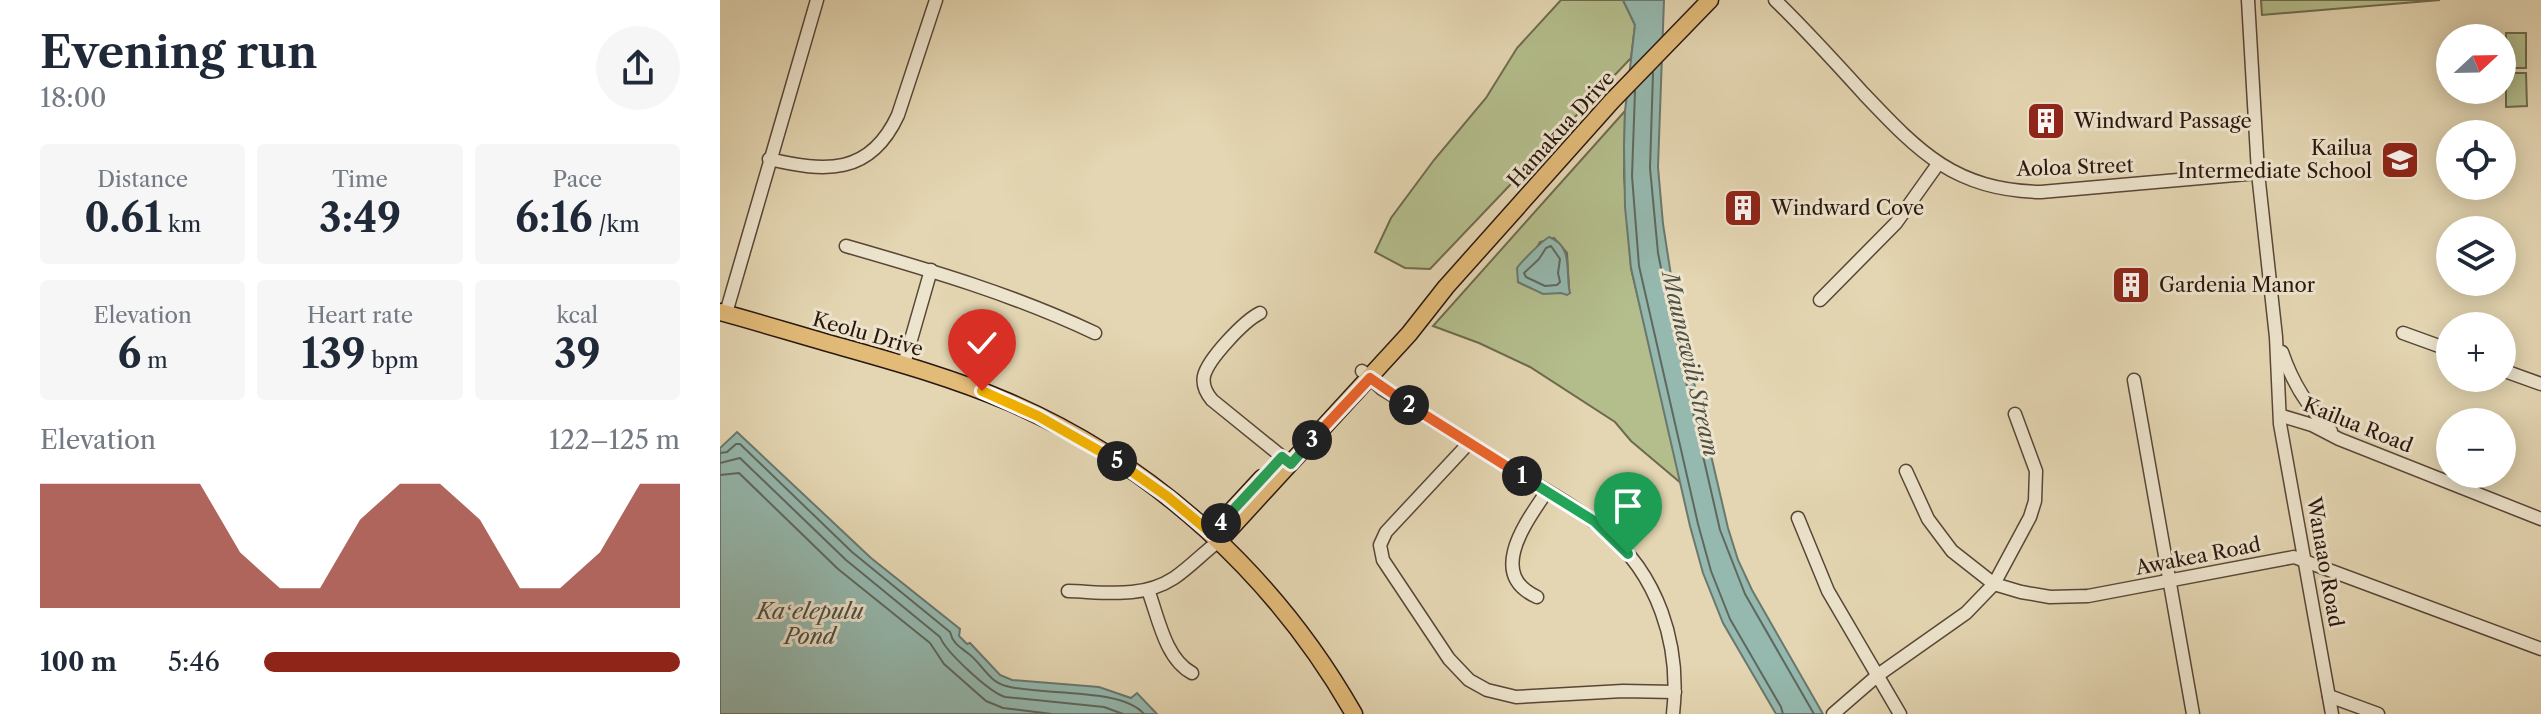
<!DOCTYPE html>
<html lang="en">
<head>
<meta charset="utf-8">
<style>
  :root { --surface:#fff; --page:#f6f6f7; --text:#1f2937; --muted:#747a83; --accent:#8f2418 }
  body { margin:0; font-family:"Libre Caslon Text",serif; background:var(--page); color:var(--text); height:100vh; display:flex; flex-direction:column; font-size:30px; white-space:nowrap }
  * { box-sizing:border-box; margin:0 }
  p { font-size:26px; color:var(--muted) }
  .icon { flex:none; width:44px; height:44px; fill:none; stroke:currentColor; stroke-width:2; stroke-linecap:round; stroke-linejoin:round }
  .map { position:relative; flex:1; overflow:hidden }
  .details { display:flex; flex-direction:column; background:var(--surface); width:720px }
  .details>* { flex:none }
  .needle { width:52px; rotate:68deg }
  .tools { position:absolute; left:1716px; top:24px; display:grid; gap:16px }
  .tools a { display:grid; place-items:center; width:80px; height:80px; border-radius:50%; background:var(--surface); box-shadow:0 4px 20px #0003; font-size:40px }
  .pin { position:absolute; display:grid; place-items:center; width:68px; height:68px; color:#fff; margin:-82px -34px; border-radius:50% 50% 50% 0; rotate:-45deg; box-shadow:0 0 8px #0007 }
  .pin .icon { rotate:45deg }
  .km { position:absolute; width:40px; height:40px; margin:-20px; border-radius:50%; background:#222; color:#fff; font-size:22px; line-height:40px; text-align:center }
  .round { display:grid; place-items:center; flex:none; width:84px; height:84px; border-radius:42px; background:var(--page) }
  .head { display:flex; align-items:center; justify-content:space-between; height:136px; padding:0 40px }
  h1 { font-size:44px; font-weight:700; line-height:60px }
  .metrics { display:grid; grid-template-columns:repeat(3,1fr); gap:12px; height:136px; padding:8px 40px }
  .metrics div { display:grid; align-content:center; border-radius:8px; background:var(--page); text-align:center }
  .metrics b { font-size:40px; font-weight:700 }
  .metrics small { font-size:22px; font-weight:400 }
  .metrics p { font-size:22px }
  .chart { height:224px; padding:16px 40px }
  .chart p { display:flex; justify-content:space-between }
  .chart svg { width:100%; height:144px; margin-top:8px; fill:var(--accent); opacity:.7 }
  ul { padding:0 40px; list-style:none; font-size:26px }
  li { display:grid; grid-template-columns:128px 96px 1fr; align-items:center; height:60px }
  li i { height:20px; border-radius:10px; background:var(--accent) }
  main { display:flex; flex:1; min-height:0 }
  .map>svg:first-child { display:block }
</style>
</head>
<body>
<main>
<section class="details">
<div class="head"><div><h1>Evening run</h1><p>18:00</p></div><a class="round"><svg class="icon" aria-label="share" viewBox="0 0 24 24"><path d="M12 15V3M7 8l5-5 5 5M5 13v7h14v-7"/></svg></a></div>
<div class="metrics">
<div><p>Distance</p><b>0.61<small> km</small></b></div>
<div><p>Time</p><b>3:49</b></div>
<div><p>Pace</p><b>6:16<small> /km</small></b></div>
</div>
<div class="metrics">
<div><p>Elevation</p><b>6<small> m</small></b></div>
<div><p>Heart rate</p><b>139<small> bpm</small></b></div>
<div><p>kcal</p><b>39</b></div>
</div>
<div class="chart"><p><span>Elevation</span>122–125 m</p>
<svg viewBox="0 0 160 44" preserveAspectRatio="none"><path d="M0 44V6L10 6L20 6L30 6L40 6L50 27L60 38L70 38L80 17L90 6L100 6L110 17L120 38L130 38L140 27L150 6L160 6V44z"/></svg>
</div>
<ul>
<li><b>100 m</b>5:46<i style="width:100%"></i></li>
</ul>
</section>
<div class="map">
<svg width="1821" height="714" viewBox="0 0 1821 714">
  <rect width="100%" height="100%" fill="#e4d6b2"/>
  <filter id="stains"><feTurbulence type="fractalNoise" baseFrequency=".0025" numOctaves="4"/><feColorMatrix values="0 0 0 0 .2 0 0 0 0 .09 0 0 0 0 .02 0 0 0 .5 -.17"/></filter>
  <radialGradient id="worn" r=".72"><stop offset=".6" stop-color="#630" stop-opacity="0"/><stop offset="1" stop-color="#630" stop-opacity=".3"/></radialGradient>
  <g fill="#b4be8d" stroke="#6e6a4e" stroke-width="2" fill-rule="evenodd">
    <polygon points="841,0 903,0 915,25 911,58 710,269 685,268 655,252 671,218 714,160 766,98 797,48"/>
    <polygon points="1541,0 1720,0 1542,15"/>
    <rect x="1786" y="33" width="20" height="35"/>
    <polygon points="1786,73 1806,73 1807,106 1786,107"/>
    <path d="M905,111L904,176L911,268L962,484L911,441L895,422L810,367L759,343L713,326ZM834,238L847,253L849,288C830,299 815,290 798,282L804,260L813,254L820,242Z"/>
  </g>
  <g fill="#95b9af" stroke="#6a786f" stroke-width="2">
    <polygon points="903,0 944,0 938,167 943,224 955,301 1008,528 1018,560 1032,590 1103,714 1056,714 1003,623 983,573 970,526 911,268 905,207 904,146 905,111 915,25"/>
    <path d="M829,237C854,246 845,273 850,293L847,295L841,293L823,294L798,282L797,268C802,261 822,241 829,237Z"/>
    <polygon points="17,432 151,558 240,629 239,636 247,644 250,643 280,675 292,680 379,687 411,698 417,693 437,714 0,714 0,448"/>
  </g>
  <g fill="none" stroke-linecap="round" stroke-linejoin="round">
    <g stroke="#5f685e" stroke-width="2">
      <polyline points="933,73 930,168 938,253 948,303 1000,530 1025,594 1094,714"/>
      <polyline points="915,91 912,176 919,266 978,524 991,571 1010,619 1061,707 1063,714"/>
      <polygon points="831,246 840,259 838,273 840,282 837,285 825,286 806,277 804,273 819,259 826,248"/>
      <path d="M0,453L7,452L16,444H20L132,552L230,632C233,644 240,647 249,654C262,664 269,682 286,686C320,696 401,687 424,714"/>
      <path d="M0,463L20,458L126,560L220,637C226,652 269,692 285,697L384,707L403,714"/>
      <polyline points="0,475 19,473 118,569 210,643 224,664 266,701 283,708 332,714"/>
    </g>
    <g stroke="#584637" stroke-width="15">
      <g id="minor">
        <path d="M1055,0C1086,30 1115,62 1144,94C1200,153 1235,190 1321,192L1538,173"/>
        <polyline points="1528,0 1538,173 1556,337 1560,424 1612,714"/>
        <path d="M49,159C105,172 150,176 178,115L216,0"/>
        <path d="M126,246C213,271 292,294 375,333"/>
        <polyline points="1100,300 1176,223 1218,164"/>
        <polyline points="6,313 97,0"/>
        <path d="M540,313C524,321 488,359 484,376C482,386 486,393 492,400L571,464"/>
        <polyline points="1683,333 1730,350"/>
        <path d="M1562,352C1572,382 1589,409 1611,431"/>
        <polyline points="184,364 211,270"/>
        <polyline points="1782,370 1821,384"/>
        <path d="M642,371L662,389C707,417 752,444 796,472C825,490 857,507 883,529C938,574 961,644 953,714"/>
        <polyline points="1414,380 1473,714"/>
        <polyline points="1562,416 1592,425 1619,439 1821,519"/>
        <polyline points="749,443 666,532 660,545 663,560 729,659 749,680 767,690 796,697 903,691 955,692"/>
        <polyline points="1186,471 1208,519 1232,551 1274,584 1301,592 1330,597 1368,596 1574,557 1821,649"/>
        <polyline points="1078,518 1108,591 1180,714"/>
        <path d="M428,590C438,616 445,659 472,673"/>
        <path d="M348,591C384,592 422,599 454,578C469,568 484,552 499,541"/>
        <path d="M817,597C766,574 807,521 827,491"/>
        <polyline points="1609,696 1658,714"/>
        <polyline points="1113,714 1158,675 1246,613 1274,584 1310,517 1315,501 1316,471 1295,414"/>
      </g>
    </g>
    <g stroke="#29160e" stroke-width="19">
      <g id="major">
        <path d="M0,312C41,323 82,336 122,347C179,363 235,379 289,402C435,465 556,577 634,714"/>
        <polyline points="491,533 542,478"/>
        <polyline points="499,541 689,334 726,287 892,101 990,0"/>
      </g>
    </g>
    <use href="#minor" stroke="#ede4cd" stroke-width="12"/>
    <use href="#major" stroke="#e2bb79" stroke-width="16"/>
  </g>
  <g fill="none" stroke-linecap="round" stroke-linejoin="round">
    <g stroke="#fff" stroke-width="16">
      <polyline id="split-1" points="802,476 874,521 908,554"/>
    </g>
    <g stroke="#fff" stroke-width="16">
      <polyline id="split-2" points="689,405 802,476"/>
    </g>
    <g stroke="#fff" stroke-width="16">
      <polyline id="split-3" points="592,440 650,378 689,405"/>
    </g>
    <g stroke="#fff" stroke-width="16">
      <polyline id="split-4" points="501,523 562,457 571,464 592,440"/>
    </g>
    <g stroke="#fff" stroke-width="16">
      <polyline id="split-5" points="397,461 448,497 491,533 501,523"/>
    </g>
    <g stroke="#fff" stroke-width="16">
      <polyline id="split-6" points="262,391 318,416 397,461"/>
    </g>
    <use href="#split-1" stroke="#22a559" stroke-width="10"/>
    <use href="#split-2" stroke="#f0652b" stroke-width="10"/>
    <use href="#split-3" stroke="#f0652b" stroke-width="10"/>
    <use href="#split-4" stroke="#22a559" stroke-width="10"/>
    <use href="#split-5" stroke="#f5b400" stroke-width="10"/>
    <use href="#split-6" stroke="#f5b400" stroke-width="10"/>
  </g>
  <defs>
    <g id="building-square" transform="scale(2)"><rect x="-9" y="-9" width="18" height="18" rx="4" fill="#8f2418" stroke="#ede4cd"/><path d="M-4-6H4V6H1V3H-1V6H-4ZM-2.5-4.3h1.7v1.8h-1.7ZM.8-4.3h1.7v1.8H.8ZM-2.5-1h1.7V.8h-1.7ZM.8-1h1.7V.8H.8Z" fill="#fff"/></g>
    <g id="school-square" transform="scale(2)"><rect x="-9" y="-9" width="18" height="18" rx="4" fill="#8f2418" stroke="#ede4cd"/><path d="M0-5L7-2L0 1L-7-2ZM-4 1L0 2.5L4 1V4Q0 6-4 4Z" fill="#fff"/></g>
  </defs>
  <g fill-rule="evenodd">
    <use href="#building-square" x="1326" y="121"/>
    <use href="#school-square" x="1680" y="160"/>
    <use href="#building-square" x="1023" y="208"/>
    <use href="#building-square" x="1411" y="285"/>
  </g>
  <g text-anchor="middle" stroke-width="6" stroke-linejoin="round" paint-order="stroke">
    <g font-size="20" fill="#29160e" stroke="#ede4cd" text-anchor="start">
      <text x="1354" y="128">Windward Passage</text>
      <text x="1652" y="155" text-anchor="end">Kailua<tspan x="1652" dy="23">Intermediate School</tspan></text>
      <text x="1051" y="215">Windward Cove</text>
      <text x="1439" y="292">Gardenia Manor</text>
    </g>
    <g font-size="20" fill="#29160e" stroke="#ede4cd">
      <text transform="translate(841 129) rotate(-48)" y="7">Hamakua Drive</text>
      <text transform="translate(1355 167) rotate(-2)" y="7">Aoloa Street</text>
      <text transform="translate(148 334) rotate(16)" y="7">Keolu Drive</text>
      <text transform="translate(1638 425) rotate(22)" y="7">Kailua Road</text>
      <text transform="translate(1478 556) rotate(-11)" y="7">Awakea Road</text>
      <text transform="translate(1605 562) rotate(80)" y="7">Wanaao Road</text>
    </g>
    <g font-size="22" font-style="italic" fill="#4f4f46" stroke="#ede4cd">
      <text transform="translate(971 364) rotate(77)" y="8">Maunawili Stream</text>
      <text x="90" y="619">Kaʻelepulu<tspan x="90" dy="25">Pond</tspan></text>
    </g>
  </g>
  <rect width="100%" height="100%" filter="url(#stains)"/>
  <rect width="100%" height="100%" fill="url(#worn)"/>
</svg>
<div class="tools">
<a><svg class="needle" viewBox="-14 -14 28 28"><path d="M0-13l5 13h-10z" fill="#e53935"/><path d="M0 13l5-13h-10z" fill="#747a83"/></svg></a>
<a><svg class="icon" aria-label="locate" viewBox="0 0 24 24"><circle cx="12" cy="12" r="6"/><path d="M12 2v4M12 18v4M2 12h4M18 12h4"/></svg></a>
<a><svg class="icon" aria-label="layers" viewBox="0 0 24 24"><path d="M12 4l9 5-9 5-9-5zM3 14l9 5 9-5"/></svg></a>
<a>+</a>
<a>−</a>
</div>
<div class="pin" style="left:908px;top:554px;background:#1e9e55"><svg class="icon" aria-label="arrive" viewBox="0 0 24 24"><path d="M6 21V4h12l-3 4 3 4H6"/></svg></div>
<div class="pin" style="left:262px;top:391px;background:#d93025"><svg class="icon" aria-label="check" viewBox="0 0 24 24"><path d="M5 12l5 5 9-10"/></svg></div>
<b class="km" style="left:802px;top:476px">1</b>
<b class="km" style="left:689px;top:405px">2</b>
<b class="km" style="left:592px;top:440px">3</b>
<b class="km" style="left:501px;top:523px">4</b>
<b class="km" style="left:397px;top:461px">5</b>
</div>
</main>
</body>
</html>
